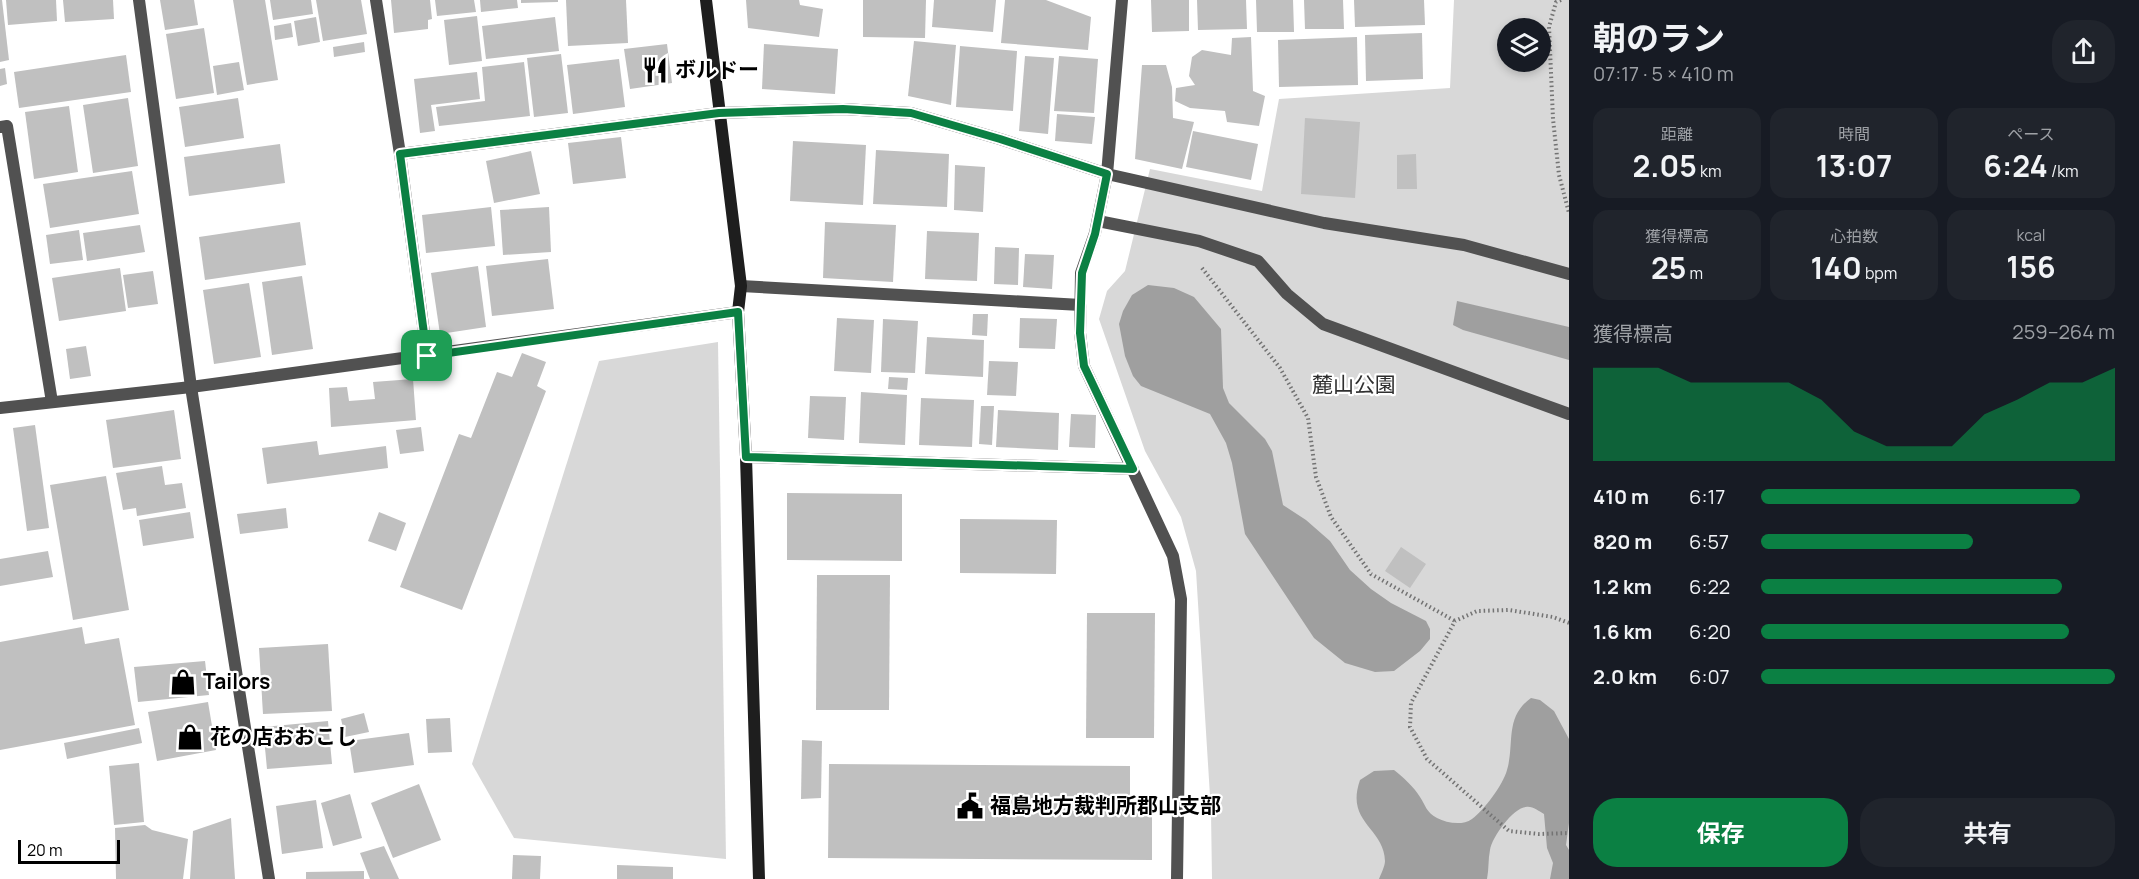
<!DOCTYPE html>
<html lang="ja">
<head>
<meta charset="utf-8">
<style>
  :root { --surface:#171b24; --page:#20242c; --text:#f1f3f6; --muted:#9ea1a6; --accent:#0b8043 }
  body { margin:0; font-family:Manrope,"Noto Sans JP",sans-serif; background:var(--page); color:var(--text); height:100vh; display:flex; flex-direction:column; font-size:22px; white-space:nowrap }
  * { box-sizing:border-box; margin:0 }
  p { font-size:20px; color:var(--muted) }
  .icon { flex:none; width:33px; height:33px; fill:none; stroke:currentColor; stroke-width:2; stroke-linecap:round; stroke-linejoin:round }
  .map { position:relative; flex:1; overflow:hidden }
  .details { display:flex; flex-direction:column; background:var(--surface); width:570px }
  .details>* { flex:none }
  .controls { position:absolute; left:1497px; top:18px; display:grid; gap:12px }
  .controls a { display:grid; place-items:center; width:54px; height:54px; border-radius:50%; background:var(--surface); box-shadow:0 3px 9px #0003; font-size:30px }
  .scale { position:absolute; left:18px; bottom:15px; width:102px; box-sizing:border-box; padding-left:6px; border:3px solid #000; border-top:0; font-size:16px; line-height:21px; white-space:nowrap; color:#000; -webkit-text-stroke:4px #fff; paint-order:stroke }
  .pin { position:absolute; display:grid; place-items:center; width:51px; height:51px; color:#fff; margin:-26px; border-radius:12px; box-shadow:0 3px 9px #0006 }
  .round { display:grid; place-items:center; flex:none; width:63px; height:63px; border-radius:24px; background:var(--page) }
  .head { display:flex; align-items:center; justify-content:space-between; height:102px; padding:0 24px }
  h1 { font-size:33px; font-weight:700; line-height:45px }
  .figures { display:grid; grid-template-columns:repeat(3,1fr); gap:9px; height:102px; padding:6px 24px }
  .figures div { display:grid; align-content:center; border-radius:15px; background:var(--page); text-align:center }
  .figures b { font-size:30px; font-weight:700 }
  .figures small { font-size:16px; font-weight:400 }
  .figures p { font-size:16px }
  .chart { height:168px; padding:12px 24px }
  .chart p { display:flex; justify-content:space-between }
  .chart svg { width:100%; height:108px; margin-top:6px; fill:var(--accent); opacity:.7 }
  .cta { display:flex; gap:12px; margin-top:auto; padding:12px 24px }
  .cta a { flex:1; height:69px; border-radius:24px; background:var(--accent); color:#fff; font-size:24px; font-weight:700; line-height:69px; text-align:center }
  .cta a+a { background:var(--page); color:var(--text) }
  ul { padding:0 24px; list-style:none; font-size:20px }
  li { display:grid; grid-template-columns:96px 72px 1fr; align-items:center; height:45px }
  li i { height:15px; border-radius:8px; background:var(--accent) }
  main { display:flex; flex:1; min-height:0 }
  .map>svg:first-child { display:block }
</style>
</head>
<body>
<main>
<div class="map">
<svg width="1569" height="879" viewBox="0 0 1569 879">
  <rect width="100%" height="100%" fill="#fff"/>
  <g fill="#d8d8d8" fill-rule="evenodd">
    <path d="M1454,0H1569V879H1212L1211,812L1196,571L1181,517L1145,451L1099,319L1107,291L1125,271L1150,169L1262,191L1279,99L1450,88ZM1508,28H1540V62H1508Z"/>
    <polygon points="718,342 726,859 514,838 472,764 599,361"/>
  </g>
  <g fill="#9f9f9f">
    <polygon points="1148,285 1174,288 1194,297 1221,329 1223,388 1229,403 1265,439 1272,451 1283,505 1306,520 1330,541 1350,570 1371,589 1391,603 1426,621 1430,629 1430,639 1420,651 1394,671 1375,672 1345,663 1314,638 1245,534 1232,463 1226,443 1210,414 1141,386 1133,376 1125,356 1119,324 1123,311 1132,295"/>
    <polygon points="1457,301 1569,327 1569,360 1463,330 1453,325"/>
    <path d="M1531,698L1540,700L1554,711L1569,739V823L1566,845L1569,850V879H1550L1553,863L1547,848L1544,814C1538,811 1533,806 1526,807C1513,808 1492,837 1490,850C1488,859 1489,869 1487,879H1379C1381,874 1385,866 1385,861C1384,827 1345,823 1360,780L1374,771L1394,770C1403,777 1414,787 1420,797C1426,806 1426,812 1437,818C1447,823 1462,826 1472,819C1484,810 1503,785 1507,770C1515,744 1504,717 1531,698Z"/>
  </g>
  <g fill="#c0c0c0">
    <polygon points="0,0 2,0 9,60 0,62"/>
    <polygon points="6,0 56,0 57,21 8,25"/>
    <polygon points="63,0 113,0 114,19 65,22"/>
    <polygon points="160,0 194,0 198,25 165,30"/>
    <polygon points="233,0 265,0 278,80 247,85"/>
    <polygon points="270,0 311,0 313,14 273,20"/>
    <polygon points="316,0 361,0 367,34 323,41"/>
    <polygon points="391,0 430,0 432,19 428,20 428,29 394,33"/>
    <polygon points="435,0 474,0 476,12 437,16"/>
    <polygon points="480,0 517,0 518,8 481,12"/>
    <polygon points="521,0 558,0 558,2 521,3"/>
    <polygon points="566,0 626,0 628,43 568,46"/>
    <polygon points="746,0 799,0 800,5 823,9 819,37 748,28"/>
    <polygon points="863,0 926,0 925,38 863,37"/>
    <polygon points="934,0 996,0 993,32 932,27"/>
    <polygon points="1005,0 1046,0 1091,17 1088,50 1001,43"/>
    <polygon points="1151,0 1189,0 1189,31 1152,32"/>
    <polygon points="1197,0 1246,0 1247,29 1198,30"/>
    <polygon points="1256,0 1293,0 1294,32 1257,32"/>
    <polygon points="1304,0 1343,0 1344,29 1305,29"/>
    <polygon points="1354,0 1424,0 1425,25 1355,27"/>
    <polygon points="477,16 482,61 449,65 444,20"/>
    <polygon points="316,17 320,42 298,46 294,21"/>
    <polygon points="555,17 559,51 486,59 482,26"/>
    <polygon points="291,23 293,37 275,40 274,26"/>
    <polygon points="204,28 214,93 176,99 166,34"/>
    <polygon points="1422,33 1423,79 1366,81 1365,35"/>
    <polygon points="1251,37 1253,91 1265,96 1259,126 1227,122 1225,111 1190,108 1175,101 1176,88 1195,85 1189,76 1192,57 1202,50 1231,55 1232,38"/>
    <polygon points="1357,37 1358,85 1279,87 1278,40"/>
    <polygon points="914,41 956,45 951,105 908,96"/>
    <polygon points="364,42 365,52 334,57 333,47"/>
    <polygon points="667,44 672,83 630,89 624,49"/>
    <polygon points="764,44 838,49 835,94 762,89"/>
    <polygon points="960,46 1017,51 1013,111 956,107"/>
    <polygon points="561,54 568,113 534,117 527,58"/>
    <polygon points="126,55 131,92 19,108 14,72"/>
    <polygon points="1025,56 1054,58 1048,134 1019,131"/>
    <polygon points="1059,56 1098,59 1094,113 1054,111"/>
    <polygon points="619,59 625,107 573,114 567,65"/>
    <polygon points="239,62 244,90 217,95 213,66"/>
    <polygon points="524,62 530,116 439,126 436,107 485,101 482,67"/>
    <polygon points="1142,65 1166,65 1172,87 1173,118 1194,122 1182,169 1135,159"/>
    <polygon points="5,68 7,84 0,86 0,69"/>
    <polygon points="477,72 480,99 431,105 435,131 420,133 414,79"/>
    <polygon points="128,98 138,166 93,173 83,105"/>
    <polygon points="238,98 244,138 185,147 179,107"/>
    <polygon points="69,106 78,172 34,179 25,112"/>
    <polygon points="1057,114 1095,117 1092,144 1055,141"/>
    <polygon points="1305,118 1360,122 1355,198 1301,194"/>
    <polygon points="1193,131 1258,144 1251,180 1186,167"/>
    <polygon points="621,137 626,178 573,184 568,143"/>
    <polygon points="793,141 866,145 863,205 790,201"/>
    <polygon points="280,144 285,183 189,196 184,157"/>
    <polygon points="876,150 949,154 947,207 873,204"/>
    <polygon points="531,151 540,194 494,203 486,161"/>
    <polygon points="1416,154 1417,189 1397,189 1397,155"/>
    <polygon points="955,165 985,167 983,212 954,210"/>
    <polygon points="132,171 139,214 50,228 43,184"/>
    <polygon points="491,207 495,246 426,253 422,215"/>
    <polygon points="549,207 551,252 503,255 500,210"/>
    <polygon points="300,222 306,265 205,280 199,237"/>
    <polygon points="825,222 896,225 893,282 823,278"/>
    <polygon points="140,225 145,252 87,261 83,233"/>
    <polygon points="79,230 83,260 50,264 46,235"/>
    <polygon points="927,231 979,233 977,281 925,279"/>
    <polygon points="995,247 1019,248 1018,285 994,284"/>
    <polygon points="1025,254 1054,255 1052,289 1023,287"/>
    <polygon points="548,259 554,309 492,316 486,266"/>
    <polygon points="478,266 486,327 440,334 431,273"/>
    <polygon points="120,268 126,311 59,321 52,278"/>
    <polygon points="153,271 158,304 128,308 123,275"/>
    <polygon points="302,276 313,349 272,355 262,282"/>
    <polygon points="249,283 261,357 214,364 203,290"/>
    <polygon points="973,314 988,314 987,336 972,335"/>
    <polygon points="837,318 874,320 871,373 834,371"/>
    <polygon points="1020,318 1057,319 1055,349 1019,348"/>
    <polygon points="883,319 918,321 915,373 881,372"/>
    <polygon points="927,337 984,340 983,377 925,374"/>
    <polygon points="86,346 91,376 70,379 66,349"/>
    <polygon points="522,353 546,362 537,386 546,391 462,610 400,587 459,434 471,438 497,372 512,377"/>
    <polygon points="989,361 1018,362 1016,396 987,395"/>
    <polygon points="889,377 908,378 907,390 888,389"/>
    <polygon points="413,379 416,420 331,427 329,388 347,387 349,401 375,399 373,382"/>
    <polygon points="861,392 907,395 905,445 859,443"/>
    <polygon points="810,396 846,397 844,440 808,438"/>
    <polygon points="921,398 974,400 972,447 919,445"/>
    <polygon points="981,406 994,406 992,445 979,444"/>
    <polygon points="174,410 181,459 113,468 106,420"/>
    <polygon points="998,410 1059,413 1058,450 996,447"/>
    <polygon points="1071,414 1096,415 1095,448 1069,447"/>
    <polygon points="35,425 49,528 27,531 13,428"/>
    <polygon points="421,427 424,451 400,454 396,430"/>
    <polygon points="317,441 319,455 386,446 388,468 267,484 262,448"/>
    <polygon points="162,466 165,485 182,483 186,508 137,516 136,508 123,510 116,473"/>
    <polygon points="106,476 129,610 73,620 50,485"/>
    <polygon points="787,493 902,494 902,561 787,560"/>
    <polygon points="286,508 288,528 240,534 237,514"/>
    <polygon points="190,512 194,538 143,546 139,520"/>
    <polygon points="379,512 406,523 396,551 368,541"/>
    <polygon points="960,519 1057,520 1056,574 960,573"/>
    <polygon points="1401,547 1426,564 1410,588 1385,571"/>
    <polygon points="48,551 53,577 0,586 0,559"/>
    <polygon points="817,575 890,575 889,710 816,710"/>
    <polygon points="1087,613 1155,613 1154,738 1086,738"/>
    <polygon points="82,627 85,644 119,638 135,725 0,750 0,642"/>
    <polygon points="328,644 332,711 263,714 259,648"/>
    <polygon points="205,661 209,695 138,702 134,667"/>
    <polygon points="208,702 216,750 157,761 148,712"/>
    <polygon points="364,713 369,732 345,737 341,719"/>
    <polygon points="450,718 452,752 428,753 426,719"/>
    <polygon points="328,721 332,764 267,769 263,727"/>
    <polygon points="139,728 142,743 67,759 64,743"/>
    <polygon points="409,733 414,765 354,773 349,741"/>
    <polygon points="802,740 822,741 821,798 801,799"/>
    <polygon points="139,763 144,822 114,825 109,766"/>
    <polygon points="829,764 1130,766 1130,808 1152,807 1152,860 828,858"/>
    <polygon points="419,784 441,840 393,858 371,803"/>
    <polygon points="350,794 362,838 333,846 321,803"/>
    <polygon points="316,800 323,848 282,854 276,806"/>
    <polygon points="231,818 235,879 190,879 193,831"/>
    <polygon points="145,825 152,830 188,839 183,879 116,879 115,828"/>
    <polygon points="384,846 399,879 370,879 360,853"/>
    <polygon points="513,855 541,856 540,879 512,879"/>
    <polygon points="617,865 673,867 673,879 617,879"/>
    <polygon points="364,871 364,879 306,879 306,872"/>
  </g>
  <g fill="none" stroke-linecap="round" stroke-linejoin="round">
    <g stroke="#737373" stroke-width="4" stroke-dasharray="1.5 3" stroke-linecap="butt">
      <polyline points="1561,0 1556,2 1549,27 1553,119 1559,175 1569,213"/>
      <polyline points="1202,268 1280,368 1308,418 1316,477 1331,517 1371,574 1455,621"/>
      <polyline points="1569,623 1553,617 1509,610 1477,611 1455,621 1411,703 1410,727 1427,759 1509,831 1539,834 1569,833"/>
    </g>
    <g stroke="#515151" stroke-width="12">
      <polyline points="1107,174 1324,223 1464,245 1569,274"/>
      <polyline points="1098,221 1199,241 1258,261 1287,294 1323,324 1569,414"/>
    </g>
    <g stroke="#515151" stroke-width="12">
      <polyline points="139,0 191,387 269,879"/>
      <polyline points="376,0 400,154 427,355"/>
      <polyline points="1122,0 1107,174 1095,233 1081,273 1080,333 1084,366 1173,556 1181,599 1177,879"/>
      <polyline points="0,127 7,126 52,402"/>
      <polyline points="400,154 719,113 843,109 911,113 1000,139 1107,174"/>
      <polyline points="741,286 1081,305"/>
      <polyline points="0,408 191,387 738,312"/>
      <polyline points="746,457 1133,469"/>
    </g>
    <polyline stroke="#1e1e1e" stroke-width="12" points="706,0 741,286 738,312 746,457 759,879"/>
  </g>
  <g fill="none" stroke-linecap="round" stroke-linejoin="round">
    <g stroke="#fff" stroke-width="12">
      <polygon id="route" points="843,109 911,113 1000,139 1107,174 1095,234 1082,273 1080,333 1084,366 1133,469 746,457 738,312 427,356 400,154 719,113"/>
    </g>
    <use href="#route" stroke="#0b8043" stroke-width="8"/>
  </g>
  <defs>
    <g id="restaurant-bare" transform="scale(2.07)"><path d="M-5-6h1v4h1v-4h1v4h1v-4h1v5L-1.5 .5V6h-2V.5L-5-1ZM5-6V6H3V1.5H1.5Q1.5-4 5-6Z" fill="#000" stroke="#fff" stroke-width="2.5" paint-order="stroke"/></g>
    <g id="shop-bare" transform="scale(2.07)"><path d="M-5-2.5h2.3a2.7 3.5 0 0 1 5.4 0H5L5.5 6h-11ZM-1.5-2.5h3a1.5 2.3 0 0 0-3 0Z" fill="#000" stroke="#fff" stroke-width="2.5" paint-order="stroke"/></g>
    <g id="civic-bare" transform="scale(2.07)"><path d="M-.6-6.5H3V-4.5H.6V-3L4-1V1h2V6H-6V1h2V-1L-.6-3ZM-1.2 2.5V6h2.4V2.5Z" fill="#000" stroke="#fff" stroke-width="2.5" paint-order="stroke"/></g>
  </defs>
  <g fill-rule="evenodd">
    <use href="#restaurant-bare" x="655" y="70"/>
    <use href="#shop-bare" x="183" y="682"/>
    <use href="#shop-bare" x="190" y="737"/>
    <use href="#civic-bare" x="970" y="806"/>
  </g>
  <g text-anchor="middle" stroke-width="4.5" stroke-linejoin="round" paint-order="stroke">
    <g font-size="21" font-weight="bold" fill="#000" stroke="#fff" text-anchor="start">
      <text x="675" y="77">ボルドー</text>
      <text x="203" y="689">Tailors</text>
      <text x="210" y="744">花の店おおこし</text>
      <text x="990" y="813">福島地方裁判所郡山支部</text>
    </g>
    <g font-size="21" fill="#2f2f2f" stroke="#fff">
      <text x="1354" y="392">麓山公園</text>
    </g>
  </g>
</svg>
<div class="controls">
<a><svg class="icon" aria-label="layers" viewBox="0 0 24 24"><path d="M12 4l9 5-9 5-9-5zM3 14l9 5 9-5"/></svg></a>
</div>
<div class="scale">20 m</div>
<div class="pin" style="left:427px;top:356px;background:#1e9e55"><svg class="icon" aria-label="arrive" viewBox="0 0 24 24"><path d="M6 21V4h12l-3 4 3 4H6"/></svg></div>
</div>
<section class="details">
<div class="head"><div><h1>朝のラン</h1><p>07:17 · 5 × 410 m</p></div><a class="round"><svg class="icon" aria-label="share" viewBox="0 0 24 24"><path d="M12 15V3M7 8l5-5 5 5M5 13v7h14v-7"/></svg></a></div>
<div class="figures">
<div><p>距離</p><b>2.05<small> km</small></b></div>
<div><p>時間</p><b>13:07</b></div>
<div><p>ペース</p><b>6:24<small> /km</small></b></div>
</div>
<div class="figures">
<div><p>獲得標高</p><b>25<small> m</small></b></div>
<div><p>心拍数</p><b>140<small> bpm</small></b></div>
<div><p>kcal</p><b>156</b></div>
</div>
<div class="chart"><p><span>獲得標高</span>259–264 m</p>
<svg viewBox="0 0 160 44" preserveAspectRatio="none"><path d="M0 44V6L10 6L20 6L30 12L40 12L50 12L60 12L70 19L80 32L90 38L100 38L110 38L120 25L130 19L140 12L150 12L160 6V44z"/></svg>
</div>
<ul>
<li><b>410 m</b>6:17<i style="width:90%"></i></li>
<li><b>820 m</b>6:57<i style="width:60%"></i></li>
<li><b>1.2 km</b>6:22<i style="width:85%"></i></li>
<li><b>1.6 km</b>6:20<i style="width:87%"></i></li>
<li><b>2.0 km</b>6:07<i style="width:100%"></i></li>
</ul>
<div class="cta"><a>保存</a><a>共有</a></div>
</section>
</main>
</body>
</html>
